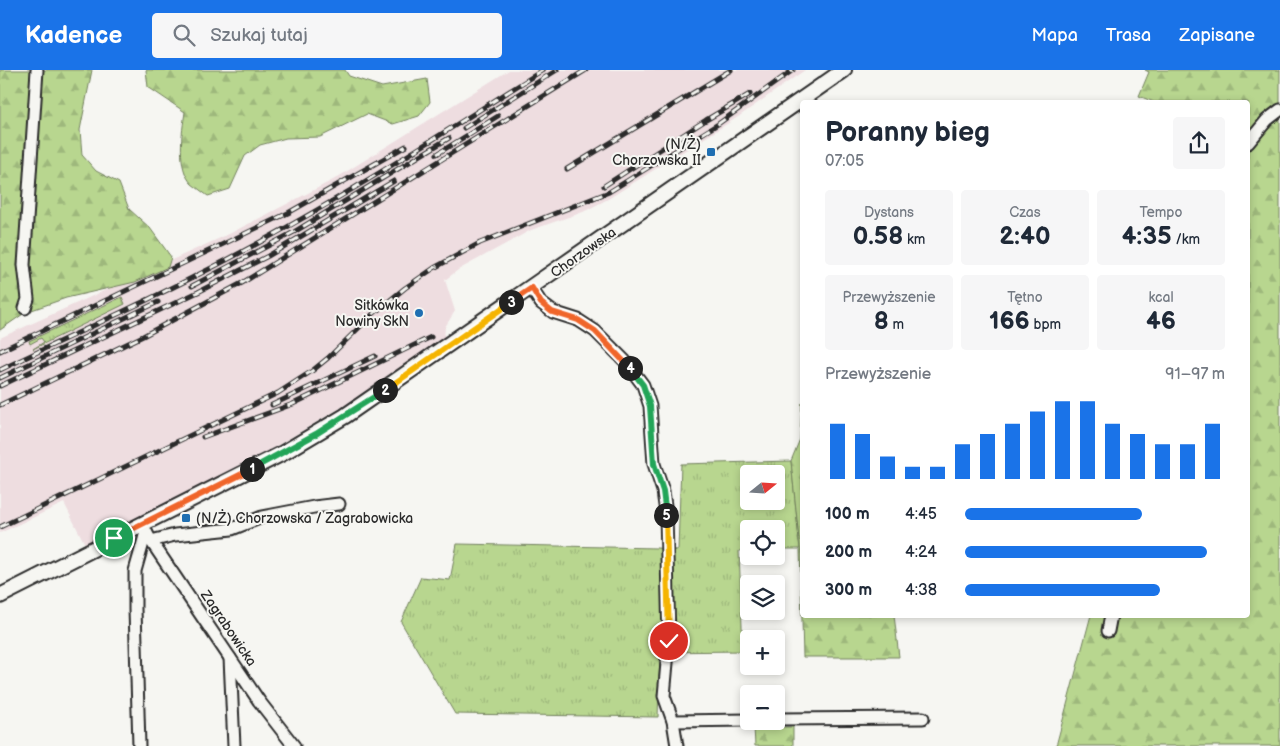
<!DOCTYPE html>
<html lang="pl">
<head>
<meta charset="utf-8">
<style>
  :root { --surface:#fff; --page:#f6f6f7; --text:#1f2937; --muted:#747a83; --accent:#1a73e8 }
  body { margin:0; font-family:"Balsamiq Sans",sans-serif; background:var(--page); color:var(--text); height:100vh; display:flex; flex-direction:column; font-size:19px; white-space:nowrap }
  * { box-sizing:border-box; margin:0 }
  p { font-size:16px; color:var(--muted) }
  .icon { flex:none; width:28px; height:28px; fill:none; stroke:currentColor; stroke-width:2; stroke-linecap:round; stroke-linejoin:round }
  .map { position:relative; flex:1; overflow:hidden }
  .drawer { position:absolute; left:800px; top:30px; width:450px; height:518px; display:flex; flex-direction:column; background:var(--surface); border-radius:5px; box-shadow:0 2px 8px #0003 }
  .drawer>* { flex:none }
  .needle { width:32px; rotate:72deg }
  .buttons { position:absolute; left:740px; top:395px; display:grid; gap:10px }
  .buttons a { display:grid; place-items:center; width:45px; height:45px; border-radius:5px; background:var(--surface); box-shadow:0 2px 8px #0003; font-size:25px }
  .pin { position:absolute; display:grid; place-items:center; width:42px; height:42px; color:#fff; margin:-21px; border:2px solid #fff; border-radius:50%; box-shadow:0 1px 5px #0007 }
  .km { position:absolute; width:25px; height:25px; margin:-12px; border-radius:50%; background:#222; color:#fff; font-size:14px; line-height:25px; text-align:center }
  .round { display:grid; place-items:center; flex:none; width:52px; height:52px; border-radius:5px; background:var(--page) }
  .head { display:flex; align-items:center; justify-content:space-between; height:85px; padding:0 25px }
  h1 { font-size:28px; font-weight:700; line-height:38px }
  .figures { display:grid; grid-template-columns:repeat(3,1fr); gap:8px; height:85px; padding:5px 25px }
  .figures div { display:grid; align-content:center; border-radius:5px; background:var(--page); text-align:center }
  .figures b { font-size:25px; font-weight:700 }
  .figures small { font-size:14px; font-weight:400 }
  .figures p { font-size:14px }
  .chart { height:140px; padding:10px 25px }
  .chart p { display:flex; justify-content:space-between }
  .chart svg { width:100%; height:90px; margin-top:5px; stroke:var(--accent); stroke-width:6 }
  ul { padding:0 25px; list-style:none; font-size:16px }
  li { display:grid; grid-template-columns:80px 60px 1fr; align-items:center; height:38px }
  li i { height:12px; border-radius:6px; background:var(--accent) }
  header { display:flex; align-items:center; gap:30px; box-sizing:border-box; height:70px; padding:0 25px; background:var(--accent); color:#fff }
  header strong { font-size:24px }
  nav { display:flex; gap:28px; margin-inline-start:auto; font-size:18px }
  .search { width:350px; height:45px; background:var(--page); display:flex; align-items:center; gap:12px; box-sizing:border-box; padding:0 18px; border-radius:5px; color:var(--muted); font-size:19px }
  .map>svg:first-child { display:block }
</style>
</head>
<body>
<header>
<strong>Kadence</strong>
<div class="search"><svg class="icon" aria-label="search" viewBox="0 0 24 24"><circle cx="10" cy="10" r="6"/><path d="M15 15l6 6"/></svg>Szukaj tutaj</div>
<nav><a>Mapa</a><a>Trasa</a><a>Zapisane</a></nav>
</header>
<div class="map">
<svg width="1280" height="676" viewBox="0 0 1280 676">
  <defs>
    <pattern id="grass-tufts" width="24" height="20" patternUnits="userSpaceOnUse" patternTransform="scale(1.25)"><rect width="24" height="20" fill="#b8d68f"/><path d="M3 7l-1-3M5 7V3M7 7l1-3M15 17l-1-3M17 17v-4M19 17l1-3" fill="none" stroke="#9eb87c"/></pattern>
    <pattern id="forest-firs" width="22" height="20" patternUnits="userSpaceOnUse" patternTransform="scale(1.25)"><rect width="22" height="20" fill="#b8d68f"/><path d="M5 1l3.5 6h-7zM16 11l3.5 6h-7z" fill="#9eb87c"/></pattern>
  </defs>
  <rect width="100%" height="100%" fill="#f6f6f2"/>
  <filter id="ink" filterUnits="userSpaceOnUse"><feTurbulence type="fractalNoise" baseFrequency=".02" numOctaves="2"/><feDisplacementMap in="SourceGraphic" scale="10" xChannelSelector="R" yChannelSelector="G"/><feConvolveMatrix kernelMatrix="1 2 1 2 8 2 1 2 1" color-interpolation-filters="sRGB"/></filter>
  <g filter="url(#ink)">
    <polygon fill="#eedde0" points="509,0 805,0 738,47 608,129 583,142 531,160 458,200 445,210 455,241 445,257 444,269 376,317 236,400 86,476 64,433 0,463 0,268 229,164 333,110"/>
    <g fill="url(#grass-tufts)" stroke="#72805d" fill-rule="evenodd">
      <polygon points="122,227 125,234 33,279 44,272 41,268 30,274 29,271"/>
      <path d="M791,391L800,479H776V459H749V480L739,481L743,581L660,582L658,647L455,644L401,552L421,507L450,510L457,474L657,478L678,480L681,394ZM749,404H776V431H749Z"/>
    </g>
    <g fill="url(#forest-firs)" stroke="#72805d">
      <polygon points="0,0 92,0 80,60 82,85 96,101 119,113 129,139 150,158 171,187 168,197 135,212 66,228 26,242 0,260"/>
      <path d="M146,0H345L349,6L382,17L427,9L430,32L419,46L393,54L367,44L320,67L286,68L260,75L245,86L230,119L208,126C203,122 197,118 192,114C176,98 182,62 185,42L148,17Z"/>
      <polygon points="1145,0 1280,0 1280,676 1056,676 1091,545 1248,545 1248,32 1154,32 1139,26 1149,2"/>
      <polygon points="802,333 802,545 894,545 899,587 803,587 800,479 791,391 800,369"/>
      <polygon points="754,657 793,657 793,676 755,676"/>
    </g>
    <g fill="none" stroke-linecap="round" stroke-linejoin="round">
      <g stroke="#2b2b2b" stroke-width="15">
        <g id="minor">
          <polyline points="1248,73 1267,50 1280,40"/>
          <polyline points="531,218 541,233 553,242 578,250 595,261 625,291 643,315 650,336 654,394 663,421 666,443 669,571 664,626 673,651 677,676"/>
          <polyline points="25,238 28,229 24,195 37,0"/>
          <polyline points="142,454 151,471 259,631 294,676"/>
          <polyline points="151,471 175,465 232,459 262,447 314,437 339,434"/>
          <polyline points="1108,561 1111,545"/>
          <polyline points="230,588 234,676"/>
          <polyline points="776,649 923,648"/>
          <polyline points="673,651 749,650"/>
          <polyline points="139,676 135,539 135,501 146,462"/>
        </g>
      </g>
      <g stroke="#2b2b2b" stroke-width="18">
        <polyline id="tertiary" points="0,526 283,383 345,346 844,0"/>
      </g>
      <use href="#minor" stroke="#f6f6f2" stroke-width="11"/>
      <use href="#tertiary" stroke="#f6f6f2" stroke-width="14"/>
      <g stroke="#2b2b2b" stroke-width="5">
        <g id="rail">
          <polyline points="464,58 557,0"/>
          <polyline points="437,84 498,46"/>
          <polyline points="567,99 731,0"/>
          <polyline points="604,116 706,50 750,24"/>
          <polyline points="192,216 294,162 449,68"/>
          <polyline points="0,281 288,143 406,76"/>
          <path d="M0,300C87,258 177,218 262,171C358,119 450,58 543,0"/>
          <polyline points="0,308 158,232"/>
          <polyline points="0,316 198,222 268,186 394,111"/>
          <polyline points="0,335 143,266 242,213 586,0"/>
          <polyline points="272,335 375,286"/>
          <polyline points="203,367 293,334 431,267"/>
          <polyline points="0,457 278,323 312,301 328,288 373,244 405,218 434,198 480,173 609,122 718,54 793,0"/>
        </g>
      </g>
      <use href="#rail" stroke="#f6f6f2" stroke-width="3" stroke-dasharray="9" stroke-linecap="butt"/>
    </g>
  </g>
  <g fill="none" stroke-linecap="round" stroke-linejoin="round" filter="url(#ink)">
    <g stroke="#fff" stroke-width="10">
      <polyline id="split-1" points="114,468 252,399"/>
    </g>
    <g stroke="#fff" stroke-width="10">
      <polyline id="split-2" points="252,399 316,364 385,320"/>
    </g>
    <g stroke="#fff" stroke-width="10">
      <polyline id="split-3" points="385,320 511,232"/>
    </g>
    <g stroke="#fff" stroke-width="10">
      <polyline id="split-4" points="511,232 532,218 541,233 552,242 578,250 595,261 630,298"/>
    </g>
    <g stroke="#fff" stroke-width="10">
      <polyline id="split-5" points="630,298 643,315 650,336 654,394 663,421 666,445"/>
    </g>
    <g stroke="#fff" stroke-width="10">
      <polyline id="split-6" points="666,445 669,571"/>
    </g>
    <use href="#split-1" stroke="#f0652b" stroke-width="6"/>
    <use href="#split-2" stroke="#22a559" stroke-width="6"/>
    <use href="#split-3" stroke="#f5b400" stroke-width="6"/>
    <use href="#split-4" stroke="#f0652b" stroke-width="6"/>
    <use href="#split-5" stroke="#22a559" stroke-width="6"/>
    <use href="#split-6" stroke="#f5b400" stroke-width="6"/>
  </g>
  <g fill="#1f6fb2" stroke="#f6f6f2" stroke-width="2">
    <rect x="706" y="77" width="10" height="10" rx="2.5"/>
    <circle cx="419" cy="243" r="5"/>
    <rect x="181" y="443" width="10" height="10" rx="2.5"/>
  </g>
  <g text-anchor="middle" stroke-width="4" stroke-linejoin="round" paint-order="stroke">
    <g font-size="14" fill="#2b2b2b" stroke="#f6f6f2" text-anchor="end">
      <text x="701" y="79">(N/Ż)<tspan x="701" dy="16">Chorzowska II</tspan></text>
      <text x="409" y="240">Sitkówka<tspan x="409" dy="16">Nowiny SkN</tspan></text>
      <text x="196" y="453" text-anchor="start">(N/Ż) Chorzowska / Zagrabowicka</text>
    </g>
    <g font-size="14" fill="#2b2b2b" stroke="#f6f6f2">
      <text transform="translate(583 182) rotate(-35)" y="5">Chorzowska</text>
      <text transform="translate(229 558) rotate(56)" y="5">Zagrabowicka</text>
    </g>
  </g>
</svg>
<div class="buttons">
<a><svg class="needle" viewBox="-14 -14 28 28"><path d="M0-13l5 13h-10z" fill="#e53935"/><path d="M0 13l5-13h-10z" fill="#747a83"/></svg></a>
<a><svg class="icon" aria-label="locate" viewBox="0 0 24 24"><circle cx="12" cy="12" r="6"/><path d="M12 2v4M12 18v4M2 12h4M18 12h4"/></svg></a>
<a><svg class="icon" aria-label="layers" viewBox="0 0 24 24"><path d="M12 4l9 5-9 5-9-5zM3 14l9 5 9-5"/></svg></a>
<a>+</a>
<a>−</a>
</div>
<div class="pin" style="left:114px;top:468px;background:#1e9e55"><svg class="icon" aria-label="arrive" viewBox="0 0 24 24"><path d="M6 21V4h12l-3 4 3 4H6"/></svg></div>
<div class="pin" style="left:669px;top:571px;background:#d93025"><svg class="icon" aria-label="check" viewBox="0 0 24 24"><path d="M5 12l5 5 9-10"/></svg></div>
<b class="km" style="left:252px;top:399px">1</b>
<b class="km" style="left:385px;top:320px">2</b>
<b class="km" style="left:511px;top:232px">3</b>
<b class="km" style="left:630px;top:298px">4</b>
<b class="km" style="left:666px;top:445px">5</b>
<section class="drawer">
<div class="head"><div><h1>Poranny bieg</h1><p>07:05</p></div><a class="round"><svg class="icon" aria-label="share" viewBox="0 0 24 24"><path d="M12 15V3M7 8l5-5 5 5M5 13v7h14v-7"/></svg></a></div>
<div class="figures">
<div><p>Dystans</p><b>0.58<small> km</small></b></div>
<div><p>Czas</p><b>2:40</b></div>
<div><p>Tempo</p><b>4:35<small> /km</small></b></div>
</div>
<div class="figures">
<div><p>Przewyższenie</p><b>8<small> m</small></b></div>
<div><p>Tętno</p><b>166<small> bpm</small></b></div>
<div><p>kcal</p><b>46</b></div>
</div>
<div class="chart"><p><span>Przewyższenie</span>91–97 m</p>
<svg viewBox="0 0 160 44" preserveAspectRatio="none"><path d="M5 44V17M15 44V22M25 44V33M35 44V38M45 44V38M55 44V27M65 44V22M75 44V17M85 44V11M95 44V6M105 44V6M115 44V17M125 44V22M135 44V27M145 44V27M155 44V17"/></svg>
</div>
<ul>
<li><b>100 m</b>4:45<i style="width:68%"></i></li>
<li><b>200 m</b>4:24<i style="width:93%"></i></li>
<li><b>300 m</b>4:38<i style="width:75%"></i></li>
</ul>
</section>
</div>
</body>
</html>
